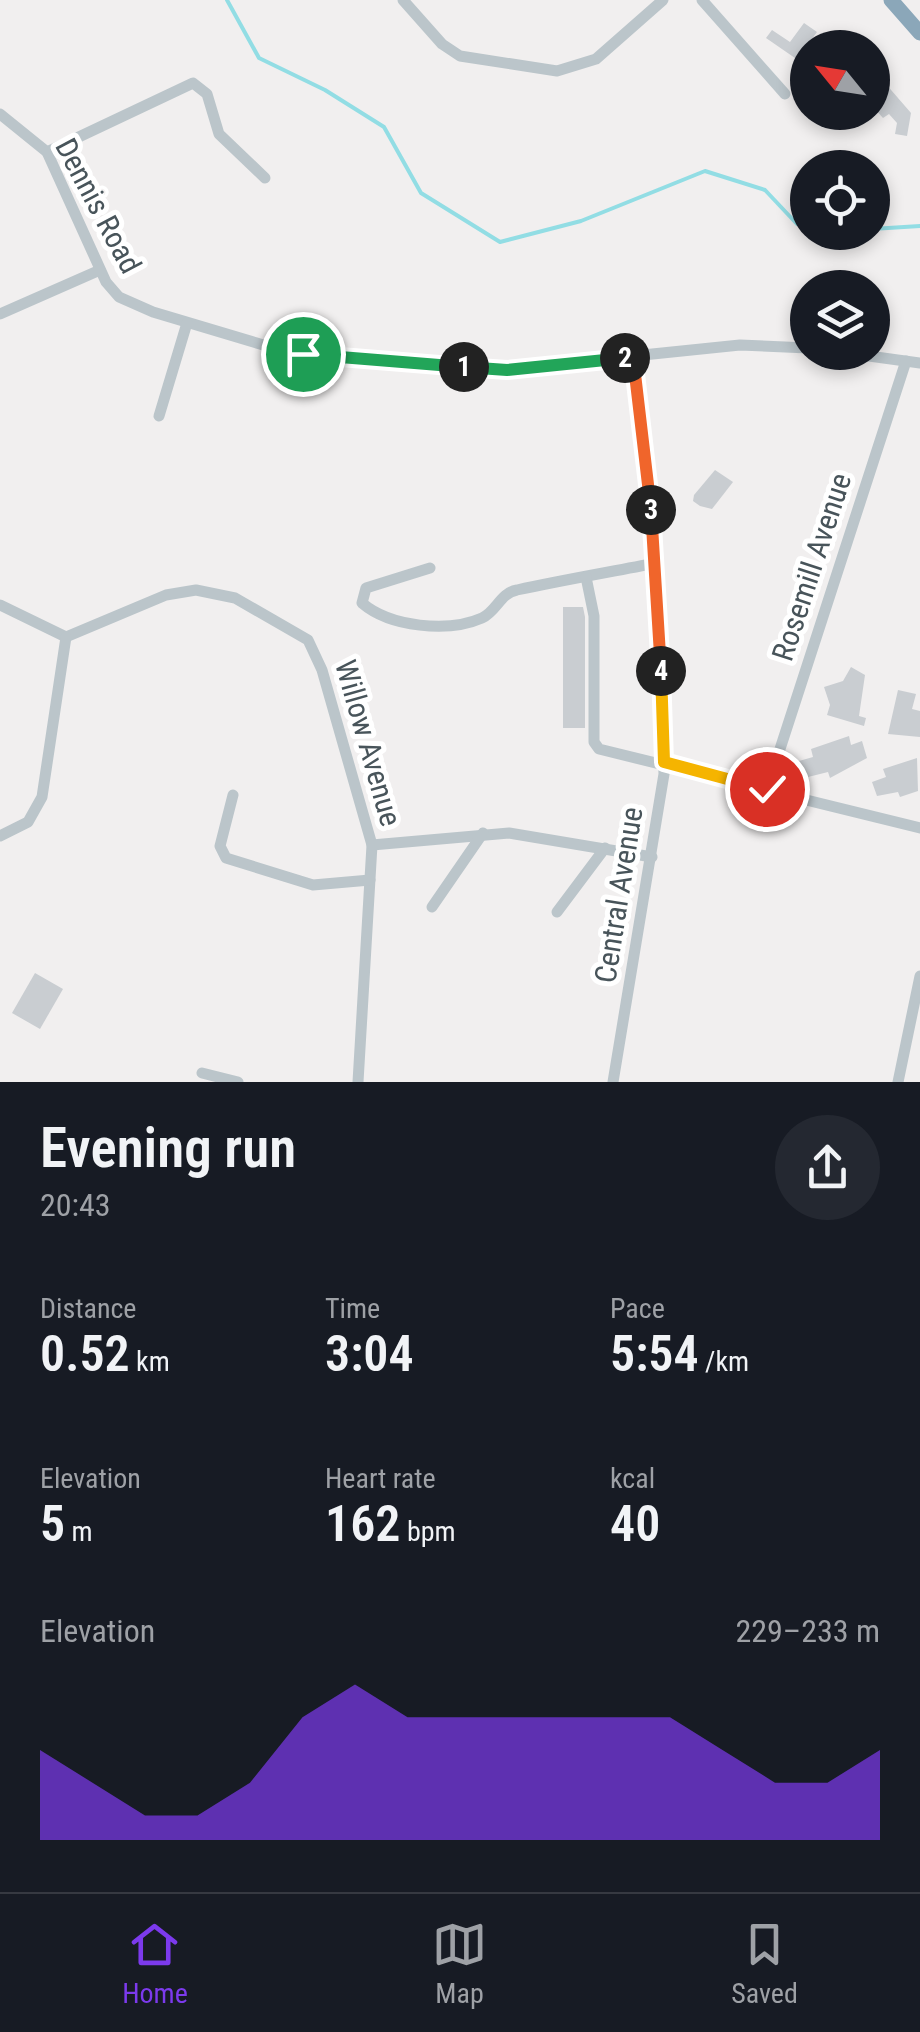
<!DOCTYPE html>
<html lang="en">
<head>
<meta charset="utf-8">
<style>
  :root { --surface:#171b24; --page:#242831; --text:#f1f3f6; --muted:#9ea1a6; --line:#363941; --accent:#7c3aed }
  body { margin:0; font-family:"Roboto Condensed",sans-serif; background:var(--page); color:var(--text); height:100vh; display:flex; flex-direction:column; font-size:38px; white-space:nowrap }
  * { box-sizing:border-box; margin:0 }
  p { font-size:32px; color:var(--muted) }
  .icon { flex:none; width:55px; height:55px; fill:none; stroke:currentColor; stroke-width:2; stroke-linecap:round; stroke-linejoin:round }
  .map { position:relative; height:1082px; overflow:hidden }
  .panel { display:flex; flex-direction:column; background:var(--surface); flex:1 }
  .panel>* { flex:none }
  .needle { width:65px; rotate:300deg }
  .fabs { position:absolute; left:790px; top:30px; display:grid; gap:20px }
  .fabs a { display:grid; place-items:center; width:100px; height:100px; border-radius:50%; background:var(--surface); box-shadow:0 5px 15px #0003; font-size:50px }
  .pin { position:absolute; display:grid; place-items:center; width:85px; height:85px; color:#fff; margin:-42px; border:5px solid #fff; border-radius:50%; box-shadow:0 2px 10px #0007 }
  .km { position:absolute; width:50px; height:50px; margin:-25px; border-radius:50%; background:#222; color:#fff; font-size:28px; line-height:50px; text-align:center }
  .round { display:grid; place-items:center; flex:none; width:105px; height:105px; border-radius:52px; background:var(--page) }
  .overview { display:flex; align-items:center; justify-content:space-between; height:170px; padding:0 40px }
  h1 { font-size:55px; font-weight:600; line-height:75px }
  .stats { display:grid; grid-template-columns:repeat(3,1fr); gap:15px; height:170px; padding:10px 40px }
  .stats div { display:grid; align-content:center }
  .stats b { font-size:50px; font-weight:600 }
  .stats small { font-size:28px; font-weight:400 }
  .stats p { font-size:28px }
  .chart { height:280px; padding:20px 40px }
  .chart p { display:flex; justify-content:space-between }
  .chart svg { width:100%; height:180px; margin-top:10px; fill:var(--accent); opacity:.7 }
  .dock { display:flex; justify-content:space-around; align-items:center; height:140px; border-top:2px solid var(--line); background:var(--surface); font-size:28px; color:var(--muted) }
  .dock a { display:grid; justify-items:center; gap:5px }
  .dock .on { color:var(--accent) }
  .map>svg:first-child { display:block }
</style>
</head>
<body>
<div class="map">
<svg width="920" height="1082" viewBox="0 0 920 1082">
  <rect width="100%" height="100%" fill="#f1efef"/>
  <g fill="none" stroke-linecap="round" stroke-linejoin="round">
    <g stroke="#92dde4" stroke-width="4">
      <polyline points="227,0 259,58 325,90 384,127 421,193 500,242 581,221 705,171 765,190 797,224 808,225"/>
      <polyline points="872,229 920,226"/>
    </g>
  </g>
  <g fill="#c9cdd1">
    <polygon points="804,23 817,32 808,44 808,67 766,38 772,30 790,42"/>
    <polygon points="885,83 911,113 907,136 895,134 897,123 889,114 883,118 874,108 880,103 873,94"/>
    <polygon points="715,470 733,482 712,509 700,506 693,501 694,495"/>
    <polygon points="563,607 583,607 585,617 585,728 563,728"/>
    <polygon points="851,667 865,675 859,716 866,718 864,726 827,715 830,705 824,687 843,681"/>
    <polygon points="898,690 916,694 912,709 920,711 920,737 888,734"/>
    <polygon points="849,736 851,745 862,741 867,758 830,778 828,772 804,778 799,761 813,757 811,749"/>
    <polygon points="917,758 918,791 900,797 898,792 877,796 872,782 886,777 883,769"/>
    <polygon points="35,973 63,989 40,1029 12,1013"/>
  </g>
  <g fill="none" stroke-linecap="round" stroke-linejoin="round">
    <g stroke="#bbc5ca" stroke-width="11">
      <polyline points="403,0 442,44 460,56 557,71 596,59 663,0"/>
      <polyline points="702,0 785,94"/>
      <polyline points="0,114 47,152 106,282 119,297 153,312 277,349 327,357 507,369 740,345 808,348"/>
      <polyline points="47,152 193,83 207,94 219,134 265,178"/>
      <polyline points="0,314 100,270"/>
      <polyline points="840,352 920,363"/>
      <polyline points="159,416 187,323"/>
      <path d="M430,568L366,588L362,603C390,627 448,633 482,618C497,611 500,593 517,590C563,580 610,572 656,563"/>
      <polyline points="586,577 594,616 594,742 599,749 920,828"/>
      <polyline points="0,605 66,637 166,595 196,590 235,598 308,640 322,670 372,845 358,1082"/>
      <polyline points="767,789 906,361"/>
      <polyline points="233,795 220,846 226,858 313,885 370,880"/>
      <polyline points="0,836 28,822 42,797 66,637"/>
      <polyline points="372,845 509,833 652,857"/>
      <polyline points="432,907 483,833"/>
      <polyline points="557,912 605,848"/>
      <polyline points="202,1073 238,1082"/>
      <polyline points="613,1082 664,774 656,563 633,357"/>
      <polyline points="898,1082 920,976"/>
    </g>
    <polyline stroke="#8ba7b9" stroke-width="15" points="891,0 920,33"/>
  </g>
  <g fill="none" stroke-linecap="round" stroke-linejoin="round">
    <g stroke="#fff" stroke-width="20">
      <polyline id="split-1" points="303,354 464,367"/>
    </g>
    <g stroke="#fff" stroke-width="20">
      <polyline id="split-2" points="464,367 507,370 625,358"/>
    </g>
    <g stroke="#fff" stroke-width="20">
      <polyline id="split-3" points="625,358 633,357 651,510"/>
    </g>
    <g stroke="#fff" stroke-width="20">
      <polyline id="split-4" points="651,510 661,671"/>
    </g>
    <g stroke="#fff" stroke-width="20">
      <polyline id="split-5" points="661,671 664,762 731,780"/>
    </g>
    <g stroke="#fff" stroke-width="20">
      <polyline id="split-6" points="731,780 767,789"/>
    </g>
    <use href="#split-1" stroke="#22a559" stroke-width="12"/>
    <use href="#split-2" stroke="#22a559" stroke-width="12"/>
    <use href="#split-3" stroke="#f0652b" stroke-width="12"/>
    <use href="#split-4" stroke="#f0652b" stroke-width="12"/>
    <use href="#split-5" stroke="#f5b400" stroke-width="12"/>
    <use href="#split-6" stroke="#f5b400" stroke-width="12"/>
  </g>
  <g text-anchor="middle" stroke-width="10" stroke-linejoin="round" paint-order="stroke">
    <g font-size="30" fill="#48545a" stroke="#fff">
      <text transform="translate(98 206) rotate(62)" y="10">Dennis Road</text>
      <text transform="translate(812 567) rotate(-72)" y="10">Rosemill Avenue</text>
      <text transform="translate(368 743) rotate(74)" y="10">Willow Avenue</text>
      <text transform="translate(619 895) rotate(-81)" y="10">Central Avenue</text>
    </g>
  </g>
</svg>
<div class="fabs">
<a><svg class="needle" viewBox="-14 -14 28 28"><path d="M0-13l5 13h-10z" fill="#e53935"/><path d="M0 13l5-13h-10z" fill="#9ea1a6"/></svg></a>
<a><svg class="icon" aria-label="locate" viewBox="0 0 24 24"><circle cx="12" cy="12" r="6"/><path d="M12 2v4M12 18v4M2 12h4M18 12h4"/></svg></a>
<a><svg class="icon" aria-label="layers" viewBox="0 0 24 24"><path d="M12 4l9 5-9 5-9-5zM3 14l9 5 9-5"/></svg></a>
</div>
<div class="pin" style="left:303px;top:354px;background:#1e9e55"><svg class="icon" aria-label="arrive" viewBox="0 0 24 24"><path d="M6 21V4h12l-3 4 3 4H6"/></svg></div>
<div class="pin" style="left:767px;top:789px;background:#d93025"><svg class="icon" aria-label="check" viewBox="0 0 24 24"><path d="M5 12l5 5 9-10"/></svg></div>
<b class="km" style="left:464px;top:367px">1</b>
<b class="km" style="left:625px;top:358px">2</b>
<b class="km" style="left:651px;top:510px">3</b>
<b class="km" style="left:661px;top:671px">4</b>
</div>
<section class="panel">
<div class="overview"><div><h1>Evening run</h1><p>20:43</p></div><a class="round"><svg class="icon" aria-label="share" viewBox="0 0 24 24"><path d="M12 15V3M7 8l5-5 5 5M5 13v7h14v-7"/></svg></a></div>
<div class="stats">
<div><p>Distance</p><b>0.52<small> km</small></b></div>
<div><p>Time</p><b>3:04</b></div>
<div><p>Pace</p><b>5:54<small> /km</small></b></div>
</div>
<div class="stats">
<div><p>Elevation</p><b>5<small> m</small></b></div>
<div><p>Heart rate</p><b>162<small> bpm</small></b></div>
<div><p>kcal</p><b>40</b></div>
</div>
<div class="chart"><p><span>Elevation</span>229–233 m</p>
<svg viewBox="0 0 160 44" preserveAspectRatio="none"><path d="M0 44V22L10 30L20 38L30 38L40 30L50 14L60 6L70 14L80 14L90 14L100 14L110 14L120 14L130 22L140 30L150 30L160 22V44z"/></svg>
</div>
</section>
<nav class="dock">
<a class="on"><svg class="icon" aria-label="home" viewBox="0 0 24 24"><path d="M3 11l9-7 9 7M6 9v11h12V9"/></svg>Home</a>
<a><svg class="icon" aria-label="map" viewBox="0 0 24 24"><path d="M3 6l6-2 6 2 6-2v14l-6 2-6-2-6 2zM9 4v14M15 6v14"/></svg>Map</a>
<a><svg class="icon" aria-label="saved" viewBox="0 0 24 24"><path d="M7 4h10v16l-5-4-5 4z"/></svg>Saved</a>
</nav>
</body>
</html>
